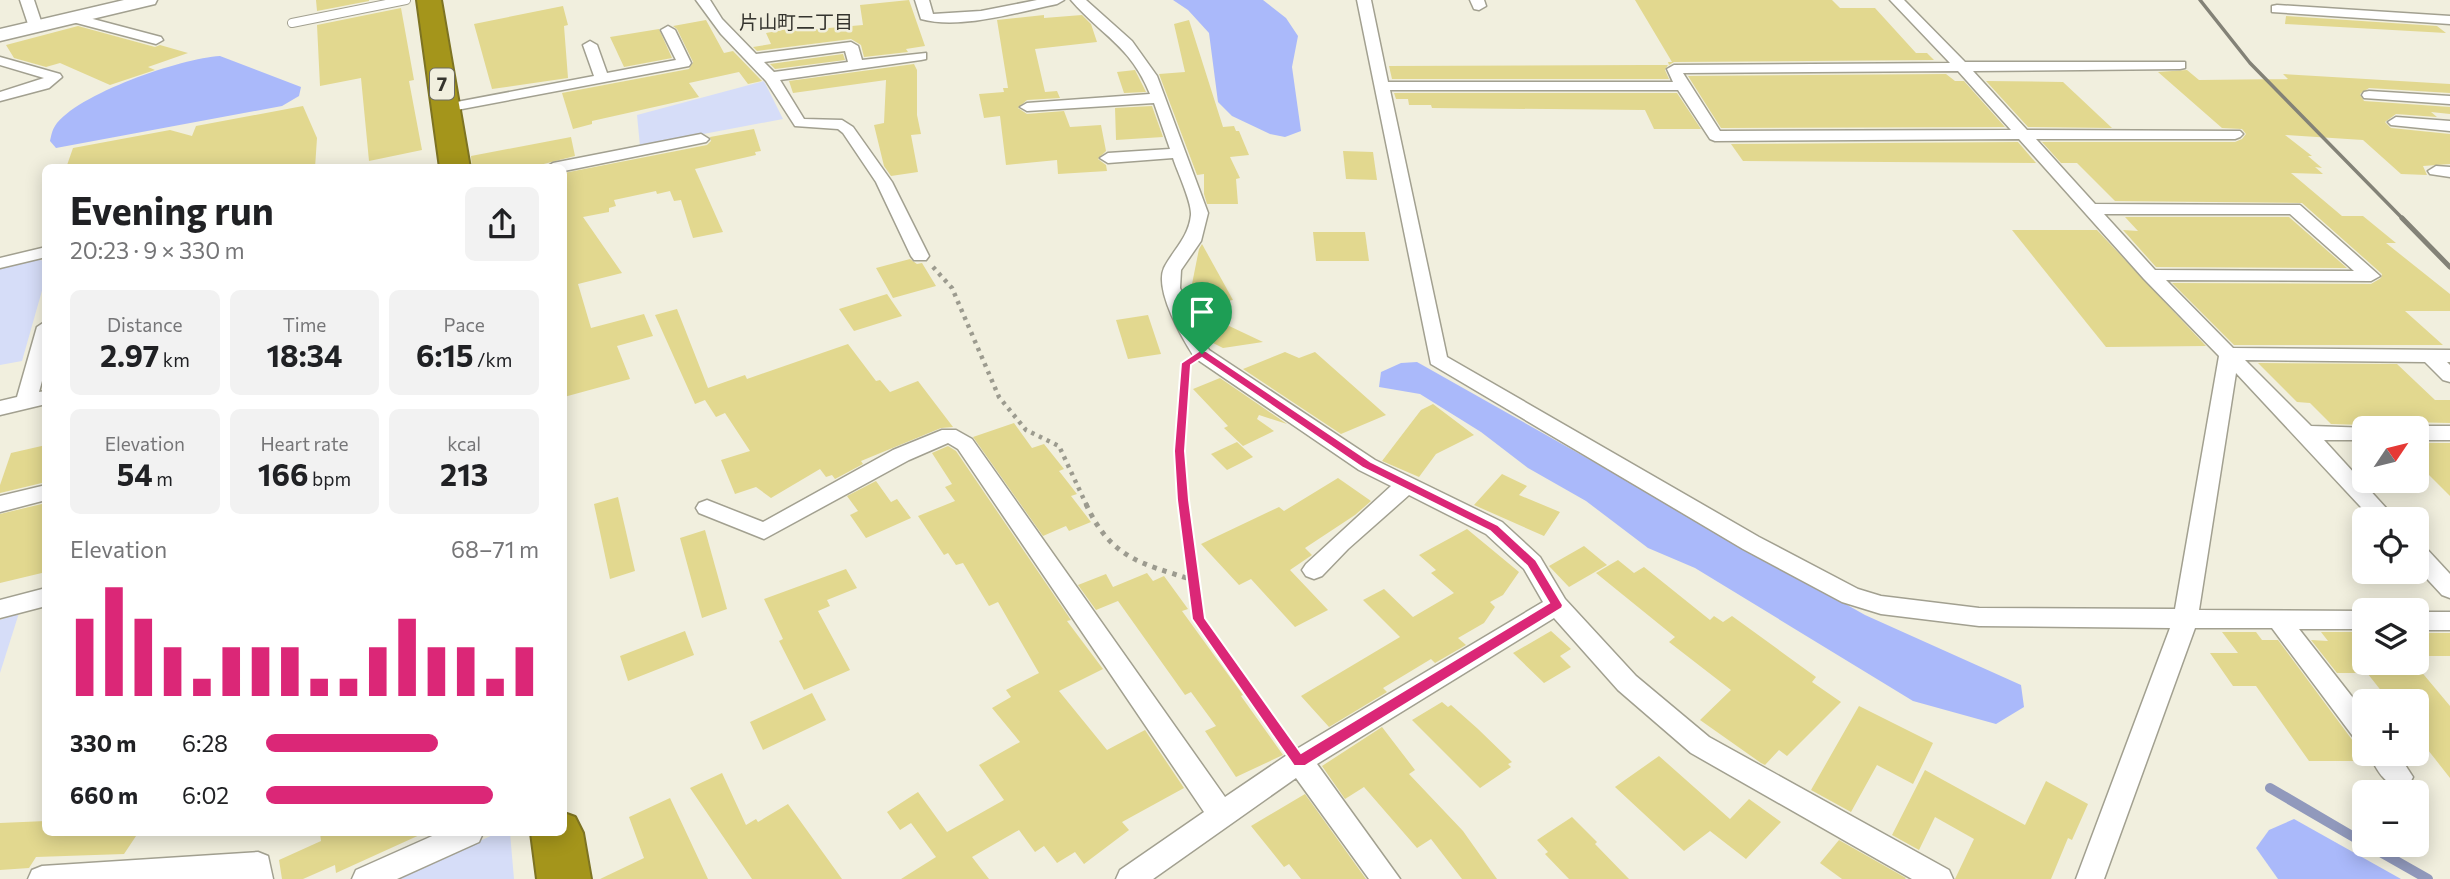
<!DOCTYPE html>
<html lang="en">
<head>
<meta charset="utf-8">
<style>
  :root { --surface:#fff; --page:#f2f2f2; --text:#202124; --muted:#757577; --accent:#db2777 }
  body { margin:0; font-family:Commissioner,"Noto Sans JP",sans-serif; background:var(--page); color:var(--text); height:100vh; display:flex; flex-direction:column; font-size:26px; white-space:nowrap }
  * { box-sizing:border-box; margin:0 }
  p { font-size:23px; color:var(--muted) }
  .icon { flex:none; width:38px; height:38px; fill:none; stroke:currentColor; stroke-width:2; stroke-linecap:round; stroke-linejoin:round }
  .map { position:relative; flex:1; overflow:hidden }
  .sheet { position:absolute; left:42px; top:164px; width:525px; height:672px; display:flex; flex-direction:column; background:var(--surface); border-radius:10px; box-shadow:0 4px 18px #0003 }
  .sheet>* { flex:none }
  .needle { width:46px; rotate:55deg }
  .tools { position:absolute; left:2352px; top:416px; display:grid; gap:14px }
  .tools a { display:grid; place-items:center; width:77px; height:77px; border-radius:10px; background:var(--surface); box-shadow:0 4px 18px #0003; font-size:35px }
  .pin { position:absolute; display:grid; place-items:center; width:60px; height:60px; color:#fff; margin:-72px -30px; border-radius:50% 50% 50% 0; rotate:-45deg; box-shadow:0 0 7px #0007 }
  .pin .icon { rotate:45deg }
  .round { display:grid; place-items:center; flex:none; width:74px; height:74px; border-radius:10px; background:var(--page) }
  .headline { display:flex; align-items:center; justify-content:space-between; height:119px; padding:0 28px }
  h1 { font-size:38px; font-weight:700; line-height:52px }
  .figures { display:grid; grid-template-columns:repeat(3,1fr); gap:10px; height:119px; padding:7px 28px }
  .figures div { display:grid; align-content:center; border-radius:10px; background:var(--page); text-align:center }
  .figures b { font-size:30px; font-weight:700 }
  .figures small { font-size:19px; font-weight:400 }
  .figures p { font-size:19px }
  .chart { height:196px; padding:14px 28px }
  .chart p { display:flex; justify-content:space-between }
  .chart svg { width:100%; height:126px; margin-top:7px; stroke:var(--accent); stroke-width:6 }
  ul { padding:0 28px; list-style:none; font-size:23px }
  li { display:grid; grid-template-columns:112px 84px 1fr; align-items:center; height:52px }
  li i { height:18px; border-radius:9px; background:var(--accent) }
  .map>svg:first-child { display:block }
</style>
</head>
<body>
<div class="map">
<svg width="2450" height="879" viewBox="0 0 2450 879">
  <rect width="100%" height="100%" fill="#f1efde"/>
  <g fill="#d6ddf8">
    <polygon points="764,81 783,119 640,146 637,115"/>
    <polygon points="34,259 45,261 42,269 45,269 45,280 22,361 0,365 0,268"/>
    <polygon points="19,613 0,673 0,620"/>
    <polygon points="497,833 510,833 514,879 398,879"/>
  </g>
  <g fill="#aab9fa">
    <polygon points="1173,0 1263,0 1286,18 1298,36 1292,67 1301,131 1285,137 1270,134 1232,116 1218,102 1209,33 1188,10"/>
    <path d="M220,56L301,87L299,96L282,106L56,148L50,141C51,137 52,130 55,126C76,94 182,58 220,56Z"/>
    <polygon points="1417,362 1865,615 2021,685 2024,707 1996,724 1913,701 1695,568 1648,548 1586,501 1528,468 1481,432 1420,394 1379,387 1381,372 1401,363"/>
    <polygon points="2294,819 2401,879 2278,879 2256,848 2269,830"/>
  </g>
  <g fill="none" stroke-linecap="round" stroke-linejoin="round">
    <g stroke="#9199bc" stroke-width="10">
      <polyline points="2270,788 2364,843"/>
      <polyline points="2368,845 2428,879"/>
    </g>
  </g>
  <g fill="#e2d88f">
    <polygon points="316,0 369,0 369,1 317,11"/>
    <polygon points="909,0 925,46 906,49 908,52 864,57 861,45 851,39 757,51 753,47 771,44 766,33 804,26 806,30 863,25 860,5"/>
    <polygon points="1635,0 1832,0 1840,8 1875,8 1916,53 1927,53 1934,60 1674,62 1669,65 1668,62 1672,62"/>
    <polygon points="563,6 568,25 564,26 568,78 492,89 474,24"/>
    <polygon points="401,8 414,80 409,81 422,150 369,161 361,78 320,86 317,25"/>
    <polygon points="1044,15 1044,18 1082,15 1091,24 1097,42 1035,49 1045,92 1057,91 1060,98 1027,100 1018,108 1027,114 1064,111 1070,127 1101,125 1106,151 1098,159 1106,165 1107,171 1058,174 1057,160 1006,165 1000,116 984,118 979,94 1004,92 1003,88 1008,88 997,20"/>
    <polygon points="2286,16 2437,26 2446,33 2285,24"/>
    <polygon points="706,20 724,53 733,51 762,81 748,84 739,72 689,83 699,97 592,121 592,124 573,129 562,93 689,69 693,62 677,29 673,26"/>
    <polygon points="1189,20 1223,127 1234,126 1236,131 1239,131 1249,155 1230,157 1240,178 1236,179 1238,204 1207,204 1204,194 1204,174 1197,175 1159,74 1185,72 1174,24"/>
    <polygon points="78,26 155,47 160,45 188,53 148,67 155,70 110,85 60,63 46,67 14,58 6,45"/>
    <polygon points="659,29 672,58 624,67 610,37"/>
    <polygon points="843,54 845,60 775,69 770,64"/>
    <polygon points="914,64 917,70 917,115 921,134 911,135 918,172 891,176 884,166 874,125 884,123 886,80 793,93 789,81"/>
    <polygon points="1644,65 1668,65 1665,70 1669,79 1392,79 1389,66"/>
    <polygon points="1135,70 1146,92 1124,93 1117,72"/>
    <polygon points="2187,70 2199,80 2288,79 2283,74 2450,84 2450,93 2369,88 2360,94 2364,101 2450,107 2450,114 2431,112 2437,117 2396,114 2385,122 2391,128 2450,134 2450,164 2423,166 2427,175 2401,174 2363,140 2285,135 2312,156 2308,156 2322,168 2315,167 2323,174 2291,173 2342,216 2363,216 2396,243 2386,243 2450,294 2450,311 2405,311 2443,345 2234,345 2172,283 2371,284 2381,278 2382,274 2302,203 2115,201 2077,163 2061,163 2042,142 2235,142 2242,139 2246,134 2242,129 2222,128 2158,72"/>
    <polygon points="1946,74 1955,81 1964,81 2005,127 1721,128 1688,76"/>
    <polygon points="1986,81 2063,82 2112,128 2028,127"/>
    <polygon points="1394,93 1677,93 1701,129 1654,129 1645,110 1432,108 1431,105 1409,105 1408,99 1396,99"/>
    <polygon points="303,106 317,138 315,168 66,168 73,148 170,130 192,136 196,126"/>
    <polygon points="1152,106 1163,137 1116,140 1115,108"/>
    <polygon points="754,129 761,151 755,152 756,155 695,169 723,232 693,238 681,200 674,201 670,191 657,194 656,191 614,200 616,206 609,208 609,212 583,217 622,273 578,284 591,328 644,314 653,336 617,346 630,379 564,397 564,173 707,145 711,141 710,137"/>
    <polygon points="571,137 575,156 528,168 472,168 471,156"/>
    <polygon points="2018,142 2036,163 1743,161 1731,144"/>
    <polygon points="1343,151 1373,152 1377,180 1346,179"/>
    <polygon points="2125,217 2289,217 2347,268 2156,267 2123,230 2138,231"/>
    <polygon points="2012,230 2097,230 2206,346 2106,347"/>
    <polygon points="1313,232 1365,232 1369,261 1316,261"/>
    <polygon points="1202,244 1233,300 1202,305 1192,284 1199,249"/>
    <polygon points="910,259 917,264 922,263 936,286 893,298 876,268"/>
    <polygon points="887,294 902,316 854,331 839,309"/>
    <polygon points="1191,308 1263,342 1223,348 1205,339"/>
    <polygon points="677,309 708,388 745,375 747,379 848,344 876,381 880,380 890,392 918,381 953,427 941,428 861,461 863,464 835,479 832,475 826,477 820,469 771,498 756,487 735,494 721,460 750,451 725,413 716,417 705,400 695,404 655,315"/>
    <polygon points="1148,315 1161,354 1128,359 1116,320"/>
    <polygon points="1285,352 1299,358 1315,352 1386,415 1341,434 1243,369"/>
    <polygon points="2258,363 2397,364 2435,400 2450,400 2450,423 2364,421 2364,425 2331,424 2310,403 2297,402"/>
    <polygon points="1220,378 1287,424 1259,415 1257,419 1274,431 1243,446 1224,428 1228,426 1193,389"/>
    <polygon points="1433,404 1474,435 1436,454 1419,477 1382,461 1421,410"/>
    <polygon points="1014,423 1032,448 1044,444 1064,469 1059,471 1077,494 1071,496 1091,522 1069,531 1066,526 1043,536 973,437"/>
    <polygon points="1237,442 1253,457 1227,470 1211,454"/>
    <polygon points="2417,443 2450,443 2450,496 2417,463"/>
    <polygon points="46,445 46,482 0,493 0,485 11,453"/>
    <polygon points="948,446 956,451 1071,620 1067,621 1103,669 1059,691 1107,750 1145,730 1184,788 1122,822 1129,830 1084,864 1075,852 1057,863 1044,846 1035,852 1019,830 972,857 989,879 901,879 936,857 911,823 900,830 887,812 918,792 947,832 1004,800 979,765 1020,742 992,708 1011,697 1006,690 1039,673 998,602 989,606 963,563 956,565 948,553 944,555 918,516 955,501 945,487 952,484 932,453"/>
    <polygon points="1502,474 1527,486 1519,495 1560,512 1544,536 1474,505"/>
    <polygon points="1338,478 1371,501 1355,515 1305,548 1312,555 1290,570 1328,610 1295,627 1251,579 1239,585 1201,544 1279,507 1284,511"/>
    <polygon points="876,481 891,502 897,499 911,518 866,538 850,515 858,511 847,496"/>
    <polygon points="618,497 635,571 610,579 594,504"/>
    <polygon points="46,503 46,572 0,583 0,514"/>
    <polygon points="1467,529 1519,572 1503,595 1490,602 1495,607 1484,623 1458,638 1466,645 1435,663 1431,659 1383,688 1387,692 1329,727 1301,696 1400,637 1363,600 1384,589 1413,617 1454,593 1431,573 1436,570 1419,555"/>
    <polygon points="705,530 727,609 702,618 680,538"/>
    <polygon points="1584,546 1607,565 1569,587 1549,566"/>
    <polygon points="1618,560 1634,573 1644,567 1710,620 1714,616 1723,622 1732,616 1816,677 1812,682 1841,702 1787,756 1779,750 1765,765 1761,763 1700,720 1731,690 1669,642 1675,637 1596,573"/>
    <polygon points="846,569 857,588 827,600 830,606 818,611 850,670 804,690 779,641 783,639 764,599"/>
    <polygon points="1147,573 1153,581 1164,576 1188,609 1182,611 1243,695 1241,696 1283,755 1236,777 1205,731 1216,726 1191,692 1185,695 1118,601 1096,610 1078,585 1106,574 1113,587"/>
    <polygon points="685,631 694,655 628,681 620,656"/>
    <polygon points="1551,631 1571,649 1560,656 1571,667 1544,683 1513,653"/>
    <polygon points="2222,632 2256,632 2262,640 2278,640 2353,741 2364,747 2364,754 2370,761 2309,761 2256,686 2233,686 2210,653 2238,653"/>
    <polygon points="2321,632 2364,632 2364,663 2414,663 2450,706 2450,778 2417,736 2417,702 2390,702 2364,669 2364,673 2337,673 2311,640 2328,641"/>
    <rect x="2417" y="633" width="33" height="23"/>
    <polygon points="812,693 826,720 763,750 750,722"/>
    <polygon points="1442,702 1448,707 1451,705 1478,729 1512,762 1508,764 1511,767 1480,788 1412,720"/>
    <polygon points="1859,706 1933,743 1913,784 1877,765 1851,812 1811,790"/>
    <polygon points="1382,727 1415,770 1409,774 1463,831 1497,879 1462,879 1431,839 1417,848 1364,787 1345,799 1322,766"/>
    <polygon points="1659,756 1730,819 1749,799 1781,822 1746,859 1710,831 1684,851 1615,787"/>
    <polygon points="1925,770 2025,825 2046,781 2088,804 2072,840 2068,838 2051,879 1955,879 1974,839 1935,817 1919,850 1892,835"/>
    <polygon points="722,773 746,825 756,819 758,822 788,804 842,879 752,879 690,788"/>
    <polygon points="1305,794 1366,879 1301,879 1289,864 1284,867 1251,826"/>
    <polygon points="670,798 708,879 600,879 644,858 629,817"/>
    <polygon points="1572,817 1597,842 1595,844 1629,879 1569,879 1545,854 1548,852 1537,840"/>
    <polygon points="46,821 46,833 138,833 124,854 36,857 29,868 0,870 0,823"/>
    <polygon points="320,833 424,833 336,873 335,865 303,879 282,879 279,860 321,841"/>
    <polygon points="1839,840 1906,878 1905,879 1842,879 1820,863"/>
  </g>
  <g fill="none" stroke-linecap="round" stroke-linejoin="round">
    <g stroke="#a2a090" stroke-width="10">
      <polyline id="lane" points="292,23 406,0"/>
    </g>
    <g stroke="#a2a090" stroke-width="3">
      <g id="street">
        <polygon points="20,0 34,0 43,27 41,30 36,31 29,27"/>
        <path d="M696,0H710L722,19L756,54L851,42L858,46L862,60L926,53V59L921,60L780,80L804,119L842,120L853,127L892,182L929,256L926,260H914L911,256L876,182L843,133L838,129L795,126L766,81L721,34ZM845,51L848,62L774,72L764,62Z"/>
        <path d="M915,0H929L933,14L981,11L1037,0H1064L1057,4C1018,12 960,30 921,19Z"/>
        <path d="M1071,0H1086L1132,41L1157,76L1208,213L1201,241L1181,270L1180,288L1201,337L1209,350L1375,460L1502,522L1540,557L1565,599L1636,676L1709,737L1949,870L1953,879H1912L1691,753L1618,690L1554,618L1317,764L1400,879H1369L1296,778L1153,879H1116L1120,870L1204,812L958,449L948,443L909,460L764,539L699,513L696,508L699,503L707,500L763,522L893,450L942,430H956L972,439L1225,797L1290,753L1543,602L1524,569L1486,534L1409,495L1348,549L1322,576L1314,579L1306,576L1302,570L1306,564L1391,486L1359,470L1195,358C1183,340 1154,290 1164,268C1173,250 1189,237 1191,215C1192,202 1177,171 1173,158L1108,163L1100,158L1108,153L1170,149L1154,103L1027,111L1020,107L1027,103L1150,94C1130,45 1102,36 1071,0Z"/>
        <path d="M1357,0H1371L1388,82H1673L1667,69L1674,65L1950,63L1890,0H1904L1965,62H2185V68L2180,69L1973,71L2027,130L2240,131L2243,134L2240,137L2235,139H2036L2095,204L2300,205L2380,276L2371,281L2166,280L2233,348L2450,350V362H2447L2450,365V382L2443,380L2425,362L2245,360L2311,426L2371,428L2364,429V440H2324L2397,520H2373L2236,373L2199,610L2364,611V629H2299L2364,712V742L2355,739L2272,628H2195L2104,879H2076L2170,628L1979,626L1881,614L1842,602L1743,549L1431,364ZM1958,71L2011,130L1720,131L1683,73ZM1390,90H1678L1710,139L1715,141L2019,139L2144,279L2219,356L2175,609L1979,608L1881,596L1858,589L1759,537L1447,357ZM2104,214H2290L2354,271L2155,270Z"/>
        <polygon points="1470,0 1484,0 1486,6 1479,10 1474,9"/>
        <polygon points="2277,5 2450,16 2450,24 2272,12 2272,6"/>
        <polygon points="74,14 161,37 163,40 156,44 69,21 67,18"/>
        <polygon points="668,26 675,30 691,63 689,66 446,112 439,108 446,104 594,76 583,45 590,41 597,45 607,73 676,60 661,30"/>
        <polygon points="0,57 60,74 62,77 49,88 0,101 0,92 44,78 0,65"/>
        <polygon points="2369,91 2450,96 2450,104 2364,98 2362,95 2364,92"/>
        <polygon points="2396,117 2450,121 2450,131 2391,125 2388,122"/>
        <polygon points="701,134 709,139 706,142 564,171 564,168 545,168 553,163"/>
        <polygon points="2436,166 2450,167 2450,177 2430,174 2428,171"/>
        <polygon points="46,247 46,257 0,268 0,258"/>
        <polygon points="46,321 46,366 39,392 46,391 46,404 0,415 0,401 17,397 37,327"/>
        <polygon points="2417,426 2450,426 2450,440 2417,440 2417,429 2409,429"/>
        <polygon points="46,485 46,500 0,512 0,496"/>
        <polygon points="2417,545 2425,547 2450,574 2450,598 2442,595 2417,568"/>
        <polygon points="46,588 46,606 0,618 0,600"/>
        <rect x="2417" y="612" width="33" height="18"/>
        <path d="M2369,754H2398L2413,777L2409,785C2388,792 2377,771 2369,754Z"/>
        <polygon points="439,833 483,833 479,842 397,879 352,879 356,870"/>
        <polygon points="258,852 268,856 273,879 28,879 32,870 42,866"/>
      </g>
    </g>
    <g stroke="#a2a090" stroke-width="3">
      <polygon id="secondary" points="124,0 157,0 155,4 0,41 0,29"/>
    </g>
    <g stroke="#7d7322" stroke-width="4">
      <g id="highway">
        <polygon points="417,0 441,0 470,168 440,168"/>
        <polygon points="564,813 575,817 583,833 591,879 537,879 531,833 564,833"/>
      </g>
    </g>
    <g stroke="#9c9b8f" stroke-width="4.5" stroke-dasharray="3.5 5" stroke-linecap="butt">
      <polyline points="933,267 952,288 999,397 1026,430 1059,446 1087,506"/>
      <polyline points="1184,506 1179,451 1186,365"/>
    </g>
    <g stroke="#9c9b8f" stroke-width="5" stroke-dasharray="4.5 6" stroke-linecap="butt">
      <path d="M1086,504C1111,559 1141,563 1193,580"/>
      <polyline points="1184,504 1198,619 1285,741"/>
    </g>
    <use href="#lane" stroke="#fff" stroke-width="8"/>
    <use href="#street" fill="#fff" fill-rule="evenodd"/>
    <use href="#secondary" fill="#fff" fill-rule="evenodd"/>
    <use href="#highway" fill="#a4951b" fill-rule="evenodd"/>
    <polyline stroke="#838277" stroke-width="3.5" points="2200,0 2250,63 2404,220"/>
    <polyline stroke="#838277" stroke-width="5" points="2402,218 2450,267"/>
  </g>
  <path fill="#db2777" stroke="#fff" stroke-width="2" fill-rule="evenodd" d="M1199,351H1206L1371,462L1498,525L1536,560L1563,605L1562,608L1305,766H1294L1192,619L1177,500L1174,451L1181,363ZM1202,358L1363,468L1490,531L1527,566L1549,603L1301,753L1205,618L1189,500L1185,451L1191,365Z"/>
  <g text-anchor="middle" stroke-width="5" stroke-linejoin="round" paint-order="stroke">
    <g font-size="19" fill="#35342e" stroke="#f1efde">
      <text x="796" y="29">片山町二丁目</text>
    </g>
    <rect fill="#f1efde" stroke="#6d6c63" stroke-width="2" x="430" y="68.5" width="24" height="31" rx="5"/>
    <g font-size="19" font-weight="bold" fill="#35342e">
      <text x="442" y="91">7</text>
    </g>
  </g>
</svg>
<div class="tools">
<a><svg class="needle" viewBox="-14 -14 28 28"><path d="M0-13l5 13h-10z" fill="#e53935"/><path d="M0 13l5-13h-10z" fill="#757577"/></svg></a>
<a><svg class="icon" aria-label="locate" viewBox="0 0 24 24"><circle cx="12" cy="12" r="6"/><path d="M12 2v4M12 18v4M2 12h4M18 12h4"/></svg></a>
<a><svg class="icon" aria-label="layers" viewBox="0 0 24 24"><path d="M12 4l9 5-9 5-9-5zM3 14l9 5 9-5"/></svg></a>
<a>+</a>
<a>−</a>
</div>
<div class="pin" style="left:1202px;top:354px;background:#1e9e55"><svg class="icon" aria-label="arrive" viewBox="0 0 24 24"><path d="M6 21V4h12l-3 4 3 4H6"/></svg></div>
<section class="sheet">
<div class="headline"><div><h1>Evening run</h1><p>20:23 · 9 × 330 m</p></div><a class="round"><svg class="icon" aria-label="share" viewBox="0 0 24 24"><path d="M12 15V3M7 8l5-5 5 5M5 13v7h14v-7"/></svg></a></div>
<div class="figures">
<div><p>Distance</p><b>2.97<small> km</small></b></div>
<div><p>Time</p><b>18:34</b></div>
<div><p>Pace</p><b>6:15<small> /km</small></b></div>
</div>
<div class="figures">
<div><p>Elevation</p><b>54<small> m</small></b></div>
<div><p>Heart rate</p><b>166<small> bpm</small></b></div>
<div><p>kcal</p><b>213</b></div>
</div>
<div class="chart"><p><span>Elevation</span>68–71 m</p>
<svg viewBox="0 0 160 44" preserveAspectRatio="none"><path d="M5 44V17M15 44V6M25 44V17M35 44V27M45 44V38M55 44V27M65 44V27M75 44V27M85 44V38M95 44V38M105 44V27M115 44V17M125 44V27M135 44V27M145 44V38M155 44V27"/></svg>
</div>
<ul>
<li><b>330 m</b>6:28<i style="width:63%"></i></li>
<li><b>660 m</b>6:02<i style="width:83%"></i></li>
</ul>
</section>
</div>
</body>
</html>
